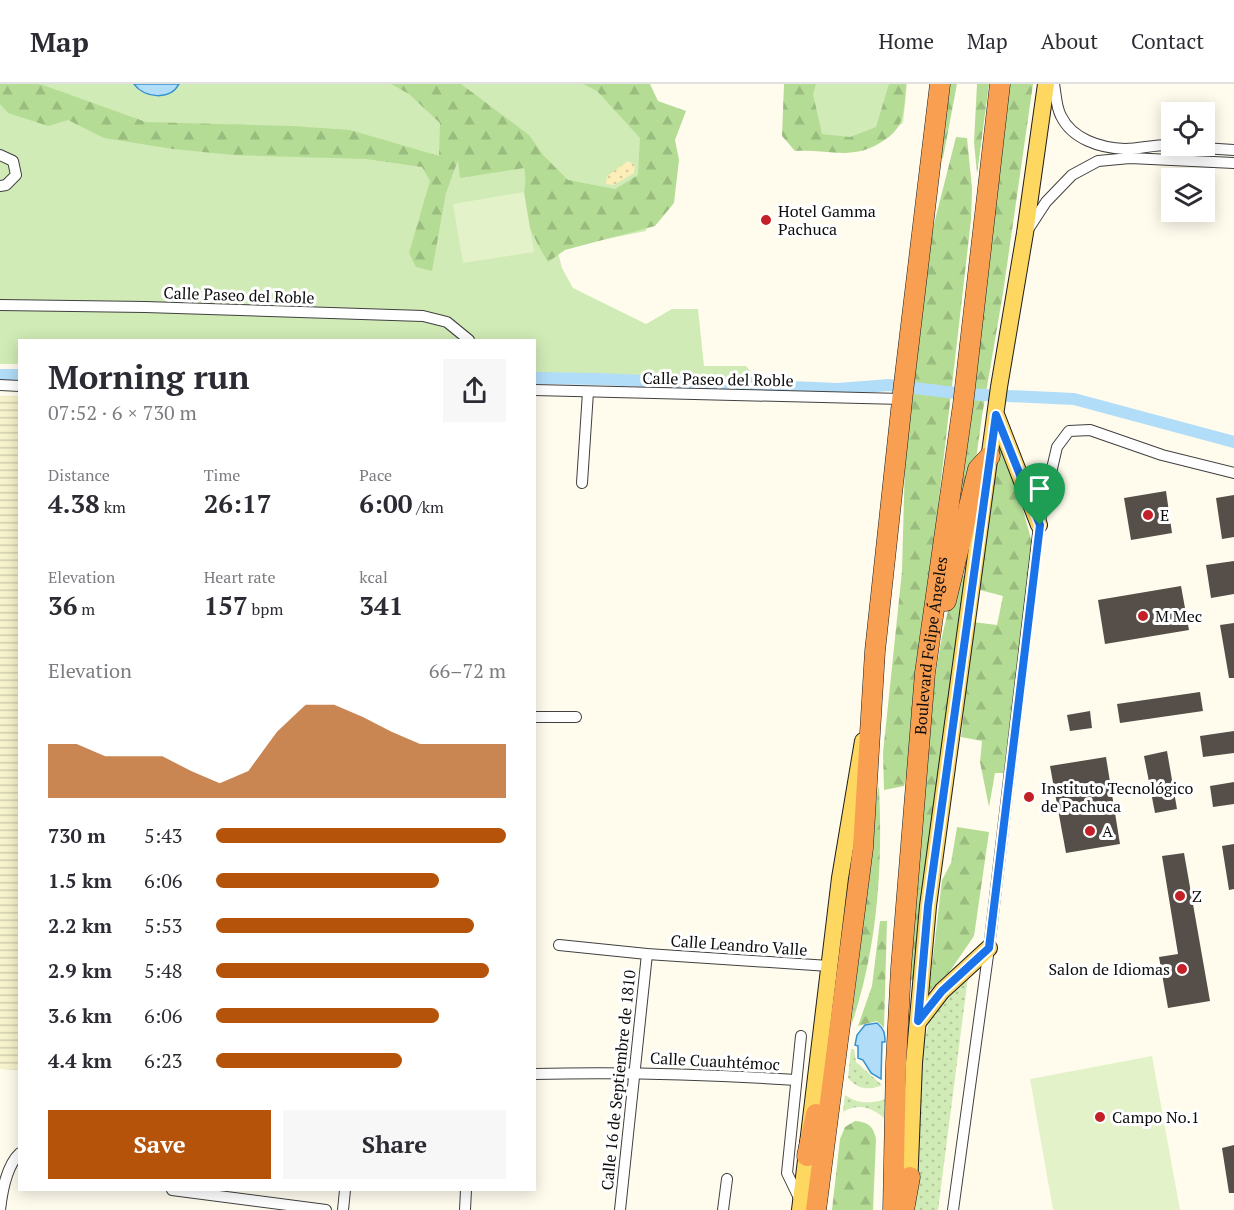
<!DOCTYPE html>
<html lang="en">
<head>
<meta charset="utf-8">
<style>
  :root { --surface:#fff; --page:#f7f7f7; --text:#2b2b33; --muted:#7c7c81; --line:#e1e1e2; --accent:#b45309 }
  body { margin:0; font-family:"PT Serif",serif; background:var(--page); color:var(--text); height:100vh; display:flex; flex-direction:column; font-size:22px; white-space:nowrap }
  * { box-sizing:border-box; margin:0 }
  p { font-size:20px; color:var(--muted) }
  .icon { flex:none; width:33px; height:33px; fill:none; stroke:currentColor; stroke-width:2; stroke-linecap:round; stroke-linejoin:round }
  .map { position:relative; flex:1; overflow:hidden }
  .panel { position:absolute; left:18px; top:255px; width:518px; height:852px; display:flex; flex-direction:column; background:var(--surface); border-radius:0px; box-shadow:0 3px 15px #0003 }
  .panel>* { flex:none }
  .tools { position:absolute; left:1161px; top:18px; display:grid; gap:12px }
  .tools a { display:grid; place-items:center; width:54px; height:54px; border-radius:0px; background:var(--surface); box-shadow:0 3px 15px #0003; font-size:30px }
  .pin { position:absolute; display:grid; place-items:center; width:51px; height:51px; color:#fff; margin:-62px -26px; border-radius:50% 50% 50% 0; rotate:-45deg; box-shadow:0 0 6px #0007 }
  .pin .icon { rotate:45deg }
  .round { display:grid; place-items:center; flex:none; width:63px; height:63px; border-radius:0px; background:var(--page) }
  .summary { display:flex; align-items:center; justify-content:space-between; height:102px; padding:0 30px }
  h1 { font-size:33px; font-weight:700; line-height:45px }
  .stats { display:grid; grid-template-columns:repeat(3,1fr); gap:9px; height:102px; padding:6px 30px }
  .stats div { display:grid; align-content:center }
  .stats b { font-size:26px; font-weight:700 }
  .stats small { font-size:16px; font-weight:400 }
  .stats p { font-size:16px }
  .chart { height:168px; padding:12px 30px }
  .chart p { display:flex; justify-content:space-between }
  .chart svg { width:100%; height:108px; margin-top:6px; fill:var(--accent); opacity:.7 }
  .cta { display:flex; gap:12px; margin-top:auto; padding:12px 30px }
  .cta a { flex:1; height:69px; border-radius:0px; background:var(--accent); color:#fff; font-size:24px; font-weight:700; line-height:69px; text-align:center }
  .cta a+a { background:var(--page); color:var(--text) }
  ul { padding:0 30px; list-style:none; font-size:20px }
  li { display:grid; grid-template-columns:96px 72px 1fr; align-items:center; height:45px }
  li i { height:15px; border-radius:8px; background:var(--accent) }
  header { display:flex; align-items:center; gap:36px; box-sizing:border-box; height:84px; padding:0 30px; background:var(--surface); border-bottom:2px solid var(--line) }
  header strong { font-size:28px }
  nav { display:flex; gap:33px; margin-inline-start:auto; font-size:21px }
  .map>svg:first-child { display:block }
</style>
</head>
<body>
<header>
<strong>Map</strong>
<nav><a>Home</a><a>Map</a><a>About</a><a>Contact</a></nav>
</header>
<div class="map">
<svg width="1234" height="1126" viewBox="0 0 1234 1126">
  <defs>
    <pattern id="farmland-rules" width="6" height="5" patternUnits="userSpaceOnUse" patternTransform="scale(1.5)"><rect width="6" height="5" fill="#f6f3cd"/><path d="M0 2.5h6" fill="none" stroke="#d2cfaf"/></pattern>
    <pattern id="forest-firs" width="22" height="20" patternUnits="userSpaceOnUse" patternTransform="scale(1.5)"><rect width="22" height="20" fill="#b5dc95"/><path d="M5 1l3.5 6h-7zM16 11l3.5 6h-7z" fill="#9abc7f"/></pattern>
    <pattern id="sand-dots" width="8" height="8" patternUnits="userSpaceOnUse" patternTransform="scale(1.5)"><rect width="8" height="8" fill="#fceeb8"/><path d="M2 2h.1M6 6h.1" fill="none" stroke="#d7cb9d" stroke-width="1.8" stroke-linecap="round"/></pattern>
    <pattern id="garden-dots" width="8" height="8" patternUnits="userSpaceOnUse" patternTransform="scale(1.5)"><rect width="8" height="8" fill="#d1ebb6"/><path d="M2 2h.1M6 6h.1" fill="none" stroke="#b2c89b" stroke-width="1.8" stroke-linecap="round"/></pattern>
  </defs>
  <rect width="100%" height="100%" fill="#fffcee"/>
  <polygon fill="url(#farmland-rules)" points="0,312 20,312 19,986 0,985"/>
  <g fill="#d1ebb6">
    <polygon points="0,0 641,0 653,120 646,147 557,165 562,184 573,204 646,240 672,225 698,225 704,282 746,282 760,298 534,291 534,256 20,256 19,280 0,280"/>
    <polygon points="791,0 907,0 903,39 870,62 815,61"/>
  </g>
  <g fill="url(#forest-firs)">
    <path d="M0,0H40L146,38L292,42L350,46L439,72L440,39L409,10L391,0H461L529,51L544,72L568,96L615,105L638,91L640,54L597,7L583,0H650L658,17L686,27L675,56L679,76L674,119L655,142L565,166L548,178C540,165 525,138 523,122C522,109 528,101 524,84L460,94L458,76L446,109L432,187L416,183L409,169L430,97L422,83L366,75L233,71L173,65L104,54L68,36L48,42L8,29L0,20Z"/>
    <path d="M784,0H816L813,10L822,50L850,53L876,43L889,0H906C905,12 905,26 901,37C897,46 893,50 886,55C854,78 831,65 795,67L782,52Z"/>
    <polygon points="948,0 957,0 943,74 940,74"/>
    <polygon points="977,0 989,0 977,90 974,58"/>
    <polygon points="1006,0 1033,0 1003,209 982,332 973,397 952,474"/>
    <polygon points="956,53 967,54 972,104 971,136 908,684 904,702 884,706 883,669 902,487 905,377 932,148"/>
    <polygon points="999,348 1002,348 1032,459 1004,689 995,689 989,723 980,678 982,657 961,653 973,538 997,541 1003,512 980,506"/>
    <path d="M960,490L965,492L913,896L905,897C911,818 918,739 927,660C934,602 939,544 960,490Z"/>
    <path d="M878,703L879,704C883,784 877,866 851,942Z"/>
    <polygon points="957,743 989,748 974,852 950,887 929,907 942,796 951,779"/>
    <polygon points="880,837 887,837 884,944 877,937 858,942 872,902"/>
    <path d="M855,1037C868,1038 873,1042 876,1055L873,1126H832L840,1055L845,1043Z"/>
  </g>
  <polygon fill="url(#sand-dots)" points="628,77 635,81 634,89 614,101 606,100 607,92"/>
  <g fill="url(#garden-dots)">
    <polygon points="968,893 938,1126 915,1126 922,964 930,935 939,921"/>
    <path d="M851,965H854L856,978L882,1001C869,1007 857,1005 848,994Z"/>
    <path d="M845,1011C857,1020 871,1020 885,1015L884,1034C871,1023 858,1019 843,1028Z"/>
  </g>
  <g fill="#e3f2c8">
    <polygon points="524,108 534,168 463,179 453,120"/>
    <polygon points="1152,972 1180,1126 1053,1126 1030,995"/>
  </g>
  <g fill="#b1ddf8" stroke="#3593d2" stroke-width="1.5">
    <path d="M134,0H179C170,17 144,14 134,0Z"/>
    <path d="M877,939C884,945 885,949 885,958H882L881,995L871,989L863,976L858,974V962L855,961L857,951L865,941Z"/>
  </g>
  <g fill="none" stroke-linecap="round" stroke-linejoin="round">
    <g stroke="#b1ddf8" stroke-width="12">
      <polyline points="0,291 20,291"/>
      <polyline points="534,294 598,295 838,305 889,301 964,310 1074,315 1234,358"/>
    </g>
  </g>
  <g fill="#564e49">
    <polygon points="1166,407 1172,449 1131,456 1124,414"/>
    <polygon points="1234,411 1234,453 1222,455 1216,414"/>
    <polygon points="1234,477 1234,510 1211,514 1206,481"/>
    <polygon points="1181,502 1189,546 1105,560 1098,516"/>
    <polygon points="1234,539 1234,594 1229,594 1220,541"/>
    <polygon points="1200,608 1203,627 1120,639 1117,620"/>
    <polygon points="1090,627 1092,644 1070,647 1067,631"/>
    <polygon points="1234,647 1234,669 1203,673 1200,652"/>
    <polygon points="1167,667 1177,725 1155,729 1144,672"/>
    <polygon points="1106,673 1120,760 1066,769 1050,682"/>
    <polygon points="1234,698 1234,720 1213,723 1210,702"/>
    <polygon points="1234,760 1234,805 1229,806 1222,762"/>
    <polygon points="1184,769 1210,917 1168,924 1159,873 1178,870 1162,772"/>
    <polygon points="1234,1061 1234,1109 1229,1109 1222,1064"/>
  </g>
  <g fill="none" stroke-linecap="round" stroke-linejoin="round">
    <g stroke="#404040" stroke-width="12">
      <g id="street">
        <path d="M1054,0C1056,10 1056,23 1061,32C1072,55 1100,64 1125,65C1141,65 1155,60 1172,61"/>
        <polyline points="1172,62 1234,66"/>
        <polyline points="0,71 13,77 16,91 6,101 0,102"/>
        <polyline points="1029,144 1046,118 1072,91 1098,77 1130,74 1234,79"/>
        <polyline points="0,221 145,223 423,232 447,238 469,256"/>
        <polyline points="0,301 20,302"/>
        <polyline points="534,306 902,315"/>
        <polyline points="582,399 588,308"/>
        <polyline points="534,633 576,633"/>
        <polyline points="559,861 647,870 829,882"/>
        <path d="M534,990C623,988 707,990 796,996"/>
        <polyline points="172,1106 326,1126"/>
        <polyline points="800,1116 787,1089 801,952"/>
        <path d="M0,1126C2,1108 6,1082 20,1069"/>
        <polyline points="343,1126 345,1106"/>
        <polyline points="465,1126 466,1106"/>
        <polyline points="620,1126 647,870"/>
        <polyline points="723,1126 727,1095"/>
        <polyline points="953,1126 989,864 1039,441 1057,363 1069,347 1090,346 1162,371 1234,389"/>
      </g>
    </g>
    <g stroke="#1e1e1e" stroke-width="18">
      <g id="primary">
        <polyline points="997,333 1039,441"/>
        <polyline points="919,937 942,907 989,864"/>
        <polyline points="909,1104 914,979 928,822 999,303 1025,149 1046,0"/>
        <polyline points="800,1126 840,794 863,657"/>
      </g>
    </g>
    <g stroke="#1e1e1e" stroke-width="21">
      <g id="highway">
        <polyline points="946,517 978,385 990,372"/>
        <polyline points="807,1072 816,1030"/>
        <polyline points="816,1126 863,764 875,567 903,308 940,0"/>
        <path id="s1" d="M893,1126L896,979L901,884L925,589L963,321L1000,0"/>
        <polyline points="904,1126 910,1093"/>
      </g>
    </g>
    <use href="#street" stroke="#fff" stroke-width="10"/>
    <use href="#primary" stroke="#fdd760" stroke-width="16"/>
    <use href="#highway" stroke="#f99f51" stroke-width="20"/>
  </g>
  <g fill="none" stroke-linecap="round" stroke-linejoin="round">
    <g stroke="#fff" stroke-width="12">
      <polygon id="route" points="996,331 1040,441 989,864 942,907 918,937 928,822"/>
    </g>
    <use href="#route" stroke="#1a73e8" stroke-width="8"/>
  </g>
  <g fill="#c32027" stroke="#fff" stroke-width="2">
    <circle cx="766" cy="136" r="6"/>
    <circle cx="1148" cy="431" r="6"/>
    <circle cx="1143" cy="532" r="6"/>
    <circle cx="1029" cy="713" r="6"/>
    <circle cx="1090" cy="747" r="6"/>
    <circle cx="1180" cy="812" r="6"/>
    <circle cx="1182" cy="885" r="6"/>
    <circle cx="1100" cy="1033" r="6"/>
  </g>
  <g text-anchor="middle" stroke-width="6" stroke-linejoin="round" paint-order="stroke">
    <g font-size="16" fill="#0d0d0d" stroke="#fff" text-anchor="start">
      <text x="778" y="133">Hotel Gamma<tspan x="778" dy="18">Pachuca</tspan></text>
      <text x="1160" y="437">E</text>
      <text x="1155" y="538">M Mec</text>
      <text x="1041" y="710">Instituto Tecnológico<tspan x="1041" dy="18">de Pachuca</tspan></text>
      <text x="1102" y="753">A</text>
      <text x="1192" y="818">Z</text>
      <text x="1170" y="891" text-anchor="end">Salon de Idiomas</text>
      <text x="1112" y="1039">Campo No.1</text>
    </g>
    <g font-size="16" fill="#0d0d0d" stroke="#fff">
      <text transform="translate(239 211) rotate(2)" y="6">Calle Paseo del Roble</text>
      <text transform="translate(718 295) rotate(1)" y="6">Calle Paseo del Roble</text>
      <text dy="6" stroke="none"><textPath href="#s1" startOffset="566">Boulevard Felipe Ángeles</textPath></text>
      <text transform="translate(739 861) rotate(4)" y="6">Calle Leandro Valle</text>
      <text transform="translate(715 977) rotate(3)" y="6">Calle Cuauhtémoc</text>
      <text transform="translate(618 996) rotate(-84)" y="6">Calle 16 de Septiembre de 1810</text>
    </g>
  </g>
</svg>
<div class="tools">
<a><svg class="icon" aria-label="locate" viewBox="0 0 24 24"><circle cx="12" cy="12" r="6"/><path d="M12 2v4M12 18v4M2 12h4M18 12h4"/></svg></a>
<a><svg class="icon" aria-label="layers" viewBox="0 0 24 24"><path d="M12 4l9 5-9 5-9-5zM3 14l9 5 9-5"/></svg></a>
</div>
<div class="pin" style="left:1040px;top:441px;background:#1e9e55"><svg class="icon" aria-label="arrive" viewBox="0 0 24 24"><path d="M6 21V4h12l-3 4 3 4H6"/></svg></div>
<section class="panel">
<div class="summary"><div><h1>Morning run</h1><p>07:52 · 6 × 730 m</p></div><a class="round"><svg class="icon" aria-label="share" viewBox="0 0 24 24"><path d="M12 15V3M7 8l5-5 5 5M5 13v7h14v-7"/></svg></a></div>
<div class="stats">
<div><p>Distance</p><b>4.38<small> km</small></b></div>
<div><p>Time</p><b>26:17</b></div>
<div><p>Pace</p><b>6:00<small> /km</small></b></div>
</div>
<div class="stats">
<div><p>Elevation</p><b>36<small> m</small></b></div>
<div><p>Heart rate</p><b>157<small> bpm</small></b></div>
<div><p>kcal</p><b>341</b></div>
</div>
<div class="chart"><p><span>Elevation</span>66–72 m</p>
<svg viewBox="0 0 160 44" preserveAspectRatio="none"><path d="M0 44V22L10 22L20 27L30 27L40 27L50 33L60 38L70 33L80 17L90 6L100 6L110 11L120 17L130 22L140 22L150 22L160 22V44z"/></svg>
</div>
<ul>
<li><b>730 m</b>5:43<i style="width:100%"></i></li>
<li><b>1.5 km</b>6:06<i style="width:77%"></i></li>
<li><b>2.2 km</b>5:53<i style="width:89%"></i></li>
<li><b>2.9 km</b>5:48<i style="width:94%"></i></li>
<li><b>3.6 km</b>6:06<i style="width:77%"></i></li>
<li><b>4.4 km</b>6:23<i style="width:64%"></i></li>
</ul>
<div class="cta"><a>Save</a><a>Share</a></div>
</section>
</div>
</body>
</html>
